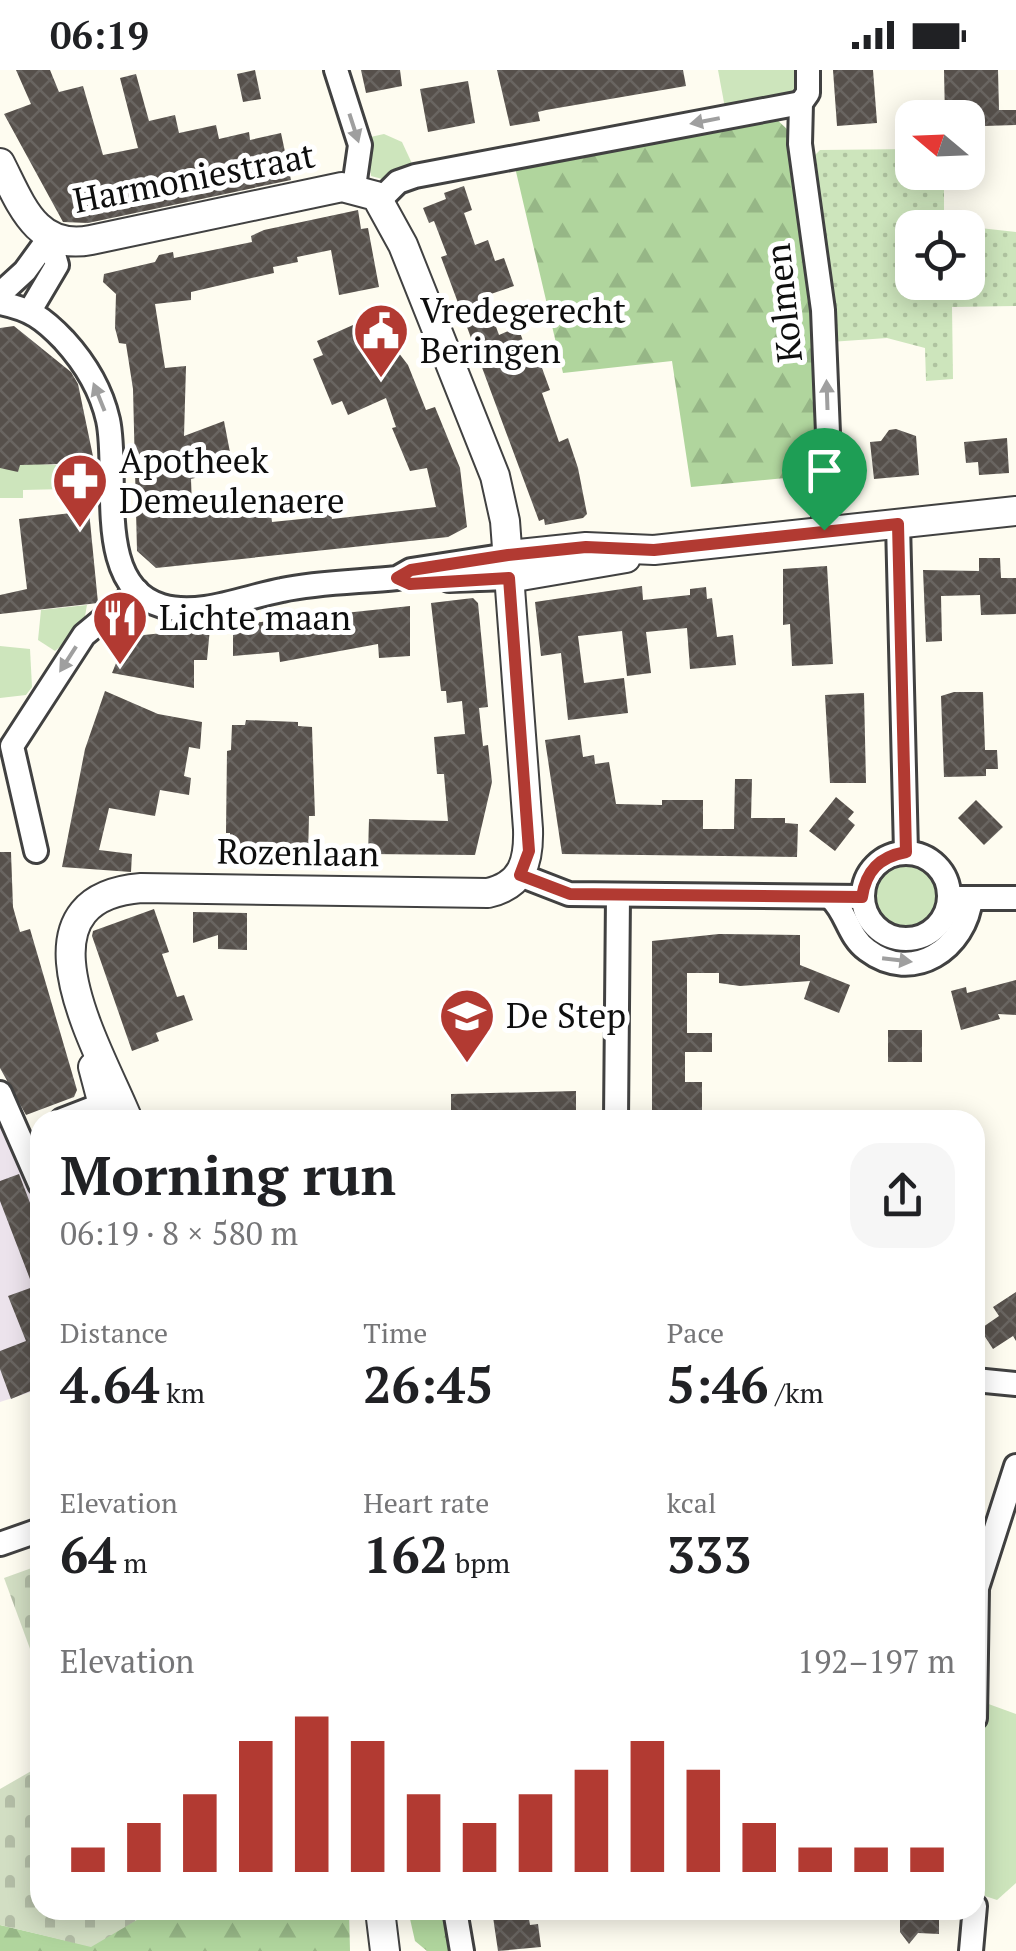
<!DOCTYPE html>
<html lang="en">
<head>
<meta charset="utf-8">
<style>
  :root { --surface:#fff; --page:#f6f6f6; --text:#202124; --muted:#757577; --accent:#b23a32 }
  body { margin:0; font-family:"PT Serif",serif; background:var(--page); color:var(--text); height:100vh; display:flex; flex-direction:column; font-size:38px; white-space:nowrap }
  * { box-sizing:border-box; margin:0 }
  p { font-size:32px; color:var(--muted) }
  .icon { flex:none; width:55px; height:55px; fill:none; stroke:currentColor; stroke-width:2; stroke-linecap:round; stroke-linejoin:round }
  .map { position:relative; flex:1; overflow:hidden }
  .side { position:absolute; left:30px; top:1040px; width:955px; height:810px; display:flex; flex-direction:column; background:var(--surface); border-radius:30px; box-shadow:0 5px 25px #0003 }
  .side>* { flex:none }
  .needle { width:65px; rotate:289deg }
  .tools { position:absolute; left:895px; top:30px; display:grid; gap:20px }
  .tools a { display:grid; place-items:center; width:90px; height:90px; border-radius:20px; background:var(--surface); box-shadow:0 5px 25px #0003; font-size:50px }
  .pin { position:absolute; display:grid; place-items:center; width:85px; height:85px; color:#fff; margin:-102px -42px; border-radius:50% 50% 50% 0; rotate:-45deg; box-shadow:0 0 10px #0007 }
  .pin .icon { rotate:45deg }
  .round { display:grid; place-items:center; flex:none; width:105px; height:105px; border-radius:30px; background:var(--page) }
  .overview { display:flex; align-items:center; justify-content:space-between; height:170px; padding:0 30px }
  h1 { font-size:55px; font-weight:700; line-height:75px }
  .stats { display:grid; grid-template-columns:repeat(3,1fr); gap:15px; height:170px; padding:10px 30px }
  .stats div { display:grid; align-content:center }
  .stats b { font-size:50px; font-weight:700 }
  .stats small { font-size:28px; font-weight:400 }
  .stats p { font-size:28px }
  .chart { height:280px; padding:20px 30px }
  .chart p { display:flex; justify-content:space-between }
  .chart svg { width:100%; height:180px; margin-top:10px; stroke:var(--accent); stroke-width:6 }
  .status { display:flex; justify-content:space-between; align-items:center; height:70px; padding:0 50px; background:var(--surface); direction:ltr }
  .status svg { height:28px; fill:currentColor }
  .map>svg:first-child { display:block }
</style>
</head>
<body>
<div class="status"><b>06:19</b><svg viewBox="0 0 49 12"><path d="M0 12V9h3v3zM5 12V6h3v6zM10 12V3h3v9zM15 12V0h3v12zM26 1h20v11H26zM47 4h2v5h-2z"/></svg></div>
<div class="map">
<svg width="1016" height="1881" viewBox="0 0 1016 1881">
  <defs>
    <pattern id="forest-firs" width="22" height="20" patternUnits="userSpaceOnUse" patternTransform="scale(2.5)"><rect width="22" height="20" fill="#b0d59d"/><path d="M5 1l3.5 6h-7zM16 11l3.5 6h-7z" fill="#96b686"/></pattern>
    <pattern id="cemetery-stones" width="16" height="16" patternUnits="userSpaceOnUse" patternTransform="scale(2.5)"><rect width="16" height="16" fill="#d2dec3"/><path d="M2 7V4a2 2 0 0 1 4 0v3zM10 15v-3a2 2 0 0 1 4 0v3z" fill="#b3bda6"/></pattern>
    <pattern id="garden-dots" width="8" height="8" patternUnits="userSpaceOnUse" patternTransform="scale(2.5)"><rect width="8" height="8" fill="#cde5bc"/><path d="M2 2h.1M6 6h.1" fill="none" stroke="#afc3a0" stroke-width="1.8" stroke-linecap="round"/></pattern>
    <pattern id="building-cross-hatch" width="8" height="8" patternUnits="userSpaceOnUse" patternTransform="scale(2.5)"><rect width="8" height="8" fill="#56504b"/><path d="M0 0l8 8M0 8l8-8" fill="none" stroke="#696561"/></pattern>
  </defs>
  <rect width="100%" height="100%" fill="#fefcf0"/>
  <polygon fill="#ece3ec" points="0,1045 40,1150 40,1319 0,1332"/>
  <g fill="#cde5bc">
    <polygon points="718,0 800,0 797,22 789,27 725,38"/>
    <polygon points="384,64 402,72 415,100 386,110 371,106 366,68"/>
    <polygon points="62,388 63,399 95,396 98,427 67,427 65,419 23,420 23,428 0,428 0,398 20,393 57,395"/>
    <polygon points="87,535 83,557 55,581 38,570 41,540"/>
    <polygon points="0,576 30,579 32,617 26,625 0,628"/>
    <circle cx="906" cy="827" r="34"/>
    <polygon points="983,1632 1016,1644 1016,1813 997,1830 985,1826 981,1812"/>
  </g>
  <g fill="url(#forest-firs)">
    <polygon points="775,48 787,59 816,239 824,394 813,412 806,406 691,417 672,291 563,303 514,93"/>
    <polygon points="154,1840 349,1840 350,1881 0,1881 0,1855 90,1876"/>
    <polygon points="408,1840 446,1840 452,1873 448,1881 427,1881 415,1871"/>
  </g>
  <g fill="url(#cemetery-stones)">
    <polygon points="40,1495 40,1606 4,1508"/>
    <polygon points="40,1696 40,1840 154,1840 91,1877 0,1855 0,1719"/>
  </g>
  <path fill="url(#garden-dots)" fill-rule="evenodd" d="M912,79V102L944,103V154L1016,162V236L952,237L953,309L926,311L925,278L887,268L830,272L810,90L820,80ZM912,158H968V212H912Z"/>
  <g fill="url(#building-cross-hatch)">
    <polygon points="16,0 50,0 59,22 83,16 103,85 138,78 120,8 136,4 149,51 175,45 179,63 216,55 219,69 249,62 250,70 281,63 291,110 88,153 63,152 4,44 31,34"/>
    <polygon points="255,0 261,29 243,32 237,4"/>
    <polygon points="361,0 400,0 402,16 366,23"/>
    <polygon points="497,0 683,0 686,16 546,40 538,42 540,51 510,56"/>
    <polygon points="833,0 873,0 877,53 837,56"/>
    <polygon points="944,0 998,0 999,40 1016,40 1016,55 984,56 984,48 945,48"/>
    <polygon points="468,11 475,53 428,62 420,19"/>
    <polygon points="464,116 472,140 464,143 475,175 488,170 495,191 504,188 514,216 485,226 499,265 518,257 530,290 538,287 550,320 542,323 559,372 568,368 578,398 587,444 583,448 545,455 544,449 539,451 441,187 447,185 434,151 429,153 423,138 446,129 444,123"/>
    <polygon points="358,140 361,159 368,158 379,217 339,225 331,180 297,187 298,192 273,197 274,203 191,222 191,230 155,234 165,298 186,296 184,366 224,351 233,398 191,409 192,438 269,428 272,452 311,448 310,438 331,443 332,449 436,437 427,398 410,401 392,358 396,357 386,328 348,345 342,331 332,335 313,289 323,285 317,271 353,255 358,266 377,257 385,265 408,295 426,340 435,337 460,398 467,457 448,467 156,498 137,481 133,319 126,274 119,273 115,258 116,224 103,212 104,204 155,192 159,185 173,182 174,188 252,172 251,166 264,160"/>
    <polygon points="14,256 71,302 78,314 95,396 63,399 62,394 20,395 18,402 0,398 0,258"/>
    <polygon points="896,359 916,366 919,405 874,409 870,372 881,371 889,360"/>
    <polygon points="1007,368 1009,403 979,405 978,392 966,393 964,372"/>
    <polygon points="89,441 98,533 0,544 0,525 27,519 19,449"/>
    <polygon points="979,488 1000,488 1001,508 1016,508 1016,544 981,545 980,525 941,526 942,571 926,572 923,500 979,501"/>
    <polygon points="827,496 833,594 792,596 790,554 783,555 783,499"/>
    <polygon points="642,516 643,530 690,525 690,519 706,517 707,529 712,528 717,567 733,565 736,595 690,599 687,558 646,562 651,603 627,606 622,561 578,566 584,613 624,608 628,643 568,650 561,583 541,586 535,532"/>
    <polygon points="473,528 478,533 488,637 479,638 483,676 488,675 492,712 475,785 368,784 369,749 448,751 444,704 437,704 434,667 465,664 462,631 447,633 446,621 441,621 431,533"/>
    <polygon points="410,536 410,586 379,588 378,574 280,592 279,582 233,586 233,555"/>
    <polygon points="210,558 207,590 194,590 194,618 112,603 123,576 144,565"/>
    <polygon points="105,621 158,644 202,652 200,679 189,677 184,706 191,708 189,725 160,720 155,746 109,738 99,780 132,784 131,802 62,797 85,679"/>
    <polygon points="954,622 983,622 985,680 997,680 998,699 986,699 986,706 944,707 941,626"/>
    <polygon points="864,623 866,713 830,713 825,625"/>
    <polygon points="246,650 298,652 298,656 312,657 315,746 309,746 308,787 230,789 230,763 226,763 227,681 231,680 232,655 245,655"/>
    <polygon points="580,665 583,687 594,685 595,694 609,692 616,734 662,735 662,730 703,730 703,759 734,759 735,709 752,709 751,748 785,748 785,753 798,754 797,787 562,784 545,670"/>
    <polygon points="836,727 854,742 848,749 855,755 835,781 809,761"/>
    <polygon points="976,730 1003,757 984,775 958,748"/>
    <polygon points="0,782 11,782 13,837 20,862 30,859 77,1020 74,1027 26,1045 0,998"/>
    <polygon points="154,839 169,882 162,884 177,927 184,925 193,950 156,963 159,971 132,981 92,866 93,861"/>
    <polygon points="193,842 247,843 247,880 218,879 218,865 193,873"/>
    <polygon points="719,864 800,865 800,895 850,915 839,943 804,929 810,911 740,916 719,913 719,903 687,903 687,963 712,963 712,982 685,982 685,1012 702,1012 702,1050 652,1050 652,871"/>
    <polygon points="1016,910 1016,945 998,944 1000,949 961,960 951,921 966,917 967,923"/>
    <rect x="888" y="960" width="34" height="32"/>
    <polygon points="576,1021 576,1050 451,1050 451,1024"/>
    <polygon points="19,1104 40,1159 40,1317 11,1329 0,1299 0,1281 26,1271 8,1226 33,1217 0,1131 0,1111"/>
    <polygon points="1016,1222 1016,1271 1013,1266 993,1279 980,1259 999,1246 993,1237"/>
    <polygon points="900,1840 939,1840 939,1864 918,1863 909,1874 900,1862"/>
    <polygon points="528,1843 530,1855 538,1854 541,1877 498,1881 493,1847"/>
  </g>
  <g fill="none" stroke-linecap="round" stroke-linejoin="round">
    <g stroke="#414141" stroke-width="28">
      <g id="minor">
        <polyline points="336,0 360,75 354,117"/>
        <polyline points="808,0 808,23 801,33 800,74 823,240 829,388 823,460"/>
        <polyline points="380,130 398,112 415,106 801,33"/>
        <polyline points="0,224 25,201 49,168"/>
        <path d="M0,233C30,239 43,248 64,270C85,293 101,319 108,350C120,404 92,516 162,536C200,547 245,527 282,520C319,512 359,512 397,508L411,500L508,485"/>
        <polyline points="31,239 57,195 49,168"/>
        <polyline points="898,453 906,782"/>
        <polyline points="449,510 509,508"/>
        <polyline points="36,781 12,676 84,565 137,521"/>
        <circle cx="906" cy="826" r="43"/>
        <polyline points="520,805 569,824 862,827"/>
        <path d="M831,828C847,843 848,866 867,880C913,915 966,878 971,828"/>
        <polyline points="958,828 1016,828"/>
        <polyline points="0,1023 40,1114"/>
        <polyline points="62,1050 119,1028"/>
        <polyline points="616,1050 618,826"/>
        <polyline points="975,1310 1016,1314"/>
        <polyline points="0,1474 40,1460"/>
        <polyline points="975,1648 977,1518 1016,1396"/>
        <polyline points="455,1840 462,1881"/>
        <polyline points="971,1881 975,1836"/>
      </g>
    </g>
    <g stroke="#414141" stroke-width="32">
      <g id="tertiary">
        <path d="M0,93C21,134 36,181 91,170L342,117L376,126L403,175L495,406L505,451L528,759C529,791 523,815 488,823L141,818C6,829 102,984 128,1050"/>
        <polyline points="508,485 586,477 654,480 1016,441"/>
        <polyline points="509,508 626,488"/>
        <polyline points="93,997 107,1050"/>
        <polyline points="380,1840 385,1881"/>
      </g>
    </g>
    <use href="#minor" stroke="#fff" stroke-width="22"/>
    <use href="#tertiary" stroke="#fff" stroke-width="28"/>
  </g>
  <defs><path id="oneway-solid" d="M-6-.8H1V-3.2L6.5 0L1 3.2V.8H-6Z" transform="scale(2.5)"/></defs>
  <g fill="#9f9f9f">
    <use href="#oneway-solid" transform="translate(705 51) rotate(169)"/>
    <use href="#oneway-solid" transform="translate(354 58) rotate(72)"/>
    <use href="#oneway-solid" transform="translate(827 325) rotate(-92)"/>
    <use href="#oneway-solid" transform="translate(99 327) rotate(-112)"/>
    <use href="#oneway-solid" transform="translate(68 589) rotate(123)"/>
    <use href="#oneway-solid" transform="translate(897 890) rotate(7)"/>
  </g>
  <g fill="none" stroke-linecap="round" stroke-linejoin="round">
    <g stroke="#fff" stroke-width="20">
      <path id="route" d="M898,454L906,782C879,787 866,801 862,827L570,824L520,805L529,781L509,508L410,514L397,508L411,500L508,485L586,477L654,480Z"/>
    </g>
    <use href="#route" stroke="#b23a32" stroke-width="12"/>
  </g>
  <defs>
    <g id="civic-pin" transform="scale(2.875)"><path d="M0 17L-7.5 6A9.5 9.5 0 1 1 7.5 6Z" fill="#b23a32" stroke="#fff"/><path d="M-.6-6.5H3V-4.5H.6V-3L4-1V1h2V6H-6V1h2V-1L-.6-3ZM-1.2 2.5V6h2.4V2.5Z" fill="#fff"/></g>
    <g id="pharmacy-pin" transform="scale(2.875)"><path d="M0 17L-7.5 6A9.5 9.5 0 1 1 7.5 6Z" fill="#b23a32" stroke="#fff"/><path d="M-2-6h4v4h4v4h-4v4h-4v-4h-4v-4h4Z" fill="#fff"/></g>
    <g id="restaurant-pin" transform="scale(2.875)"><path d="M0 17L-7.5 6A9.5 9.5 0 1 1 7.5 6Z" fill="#b23a32" stroke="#fff"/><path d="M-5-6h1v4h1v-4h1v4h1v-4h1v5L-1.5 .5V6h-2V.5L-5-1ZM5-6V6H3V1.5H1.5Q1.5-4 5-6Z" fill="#fff"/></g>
    <g id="school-pin" transform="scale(2.875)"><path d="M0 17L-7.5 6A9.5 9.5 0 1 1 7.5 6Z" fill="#b23a32" stroke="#fff"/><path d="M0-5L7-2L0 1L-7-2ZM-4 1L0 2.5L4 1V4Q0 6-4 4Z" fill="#fff"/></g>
  </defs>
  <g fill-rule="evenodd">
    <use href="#civic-pin" x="381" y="261"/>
    <use href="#pharmacy-pin" x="80" y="411"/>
    <use href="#restaurant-pin" x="120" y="548"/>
    <use href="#school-pin" x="467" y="946"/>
  </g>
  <g text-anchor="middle" stroke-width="10" stroke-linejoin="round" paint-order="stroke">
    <g font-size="35" fill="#0e0e0e" stroke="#fff">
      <text transform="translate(194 108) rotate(-11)" y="12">Harmoniestraat</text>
      <text transform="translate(784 233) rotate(-96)" y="12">Kolmen</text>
      <text transform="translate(298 783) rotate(1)" y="12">Rozenlaan</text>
    </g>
    <g font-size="35" fill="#0e0e0e" stroke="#fff" text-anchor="start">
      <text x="420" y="253">Vredegerecht<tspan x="420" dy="40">Beringen</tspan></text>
      <text x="119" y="403">Apotheek<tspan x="119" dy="40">Demeulenaere</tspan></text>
      <text x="159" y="560">Lichte maan</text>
      <text x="506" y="958">De Step</text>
    </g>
  </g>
</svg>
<div class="tools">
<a><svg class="needle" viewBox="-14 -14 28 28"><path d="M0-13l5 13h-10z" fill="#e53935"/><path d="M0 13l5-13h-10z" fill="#757577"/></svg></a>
<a><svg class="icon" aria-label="locate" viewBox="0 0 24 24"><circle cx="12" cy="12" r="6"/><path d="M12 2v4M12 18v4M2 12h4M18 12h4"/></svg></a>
</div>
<div class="pin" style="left:824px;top:460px;background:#1e9e55"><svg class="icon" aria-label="arrive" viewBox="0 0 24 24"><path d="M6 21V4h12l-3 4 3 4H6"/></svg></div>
<section class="side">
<div class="overview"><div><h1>Morning run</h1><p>06:19 · 8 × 580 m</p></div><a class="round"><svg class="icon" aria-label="share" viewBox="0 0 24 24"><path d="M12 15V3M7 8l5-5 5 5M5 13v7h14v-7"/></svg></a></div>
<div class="stats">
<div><p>Distance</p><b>4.64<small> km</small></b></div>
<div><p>Time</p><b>26:45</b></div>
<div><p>Pace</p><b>5:46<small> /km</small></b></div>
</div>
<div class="stats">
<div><p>Elevation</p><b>64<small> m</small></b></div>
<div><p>Heart rate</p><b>162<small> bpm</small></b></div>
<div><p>kcal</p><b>333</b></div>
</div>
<div class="chart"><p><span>Elevation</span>192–197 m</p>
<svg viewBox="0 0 160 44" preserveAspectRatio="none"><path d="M5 44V38M15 44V32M25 44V25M35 44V12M45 44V6M55 44V12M65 44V25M75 44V32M85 44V25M95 44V19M105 44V12M115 44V19M125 44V32M135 44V38M145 44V38M155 44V38"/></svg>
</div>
</section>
</div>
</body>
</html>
